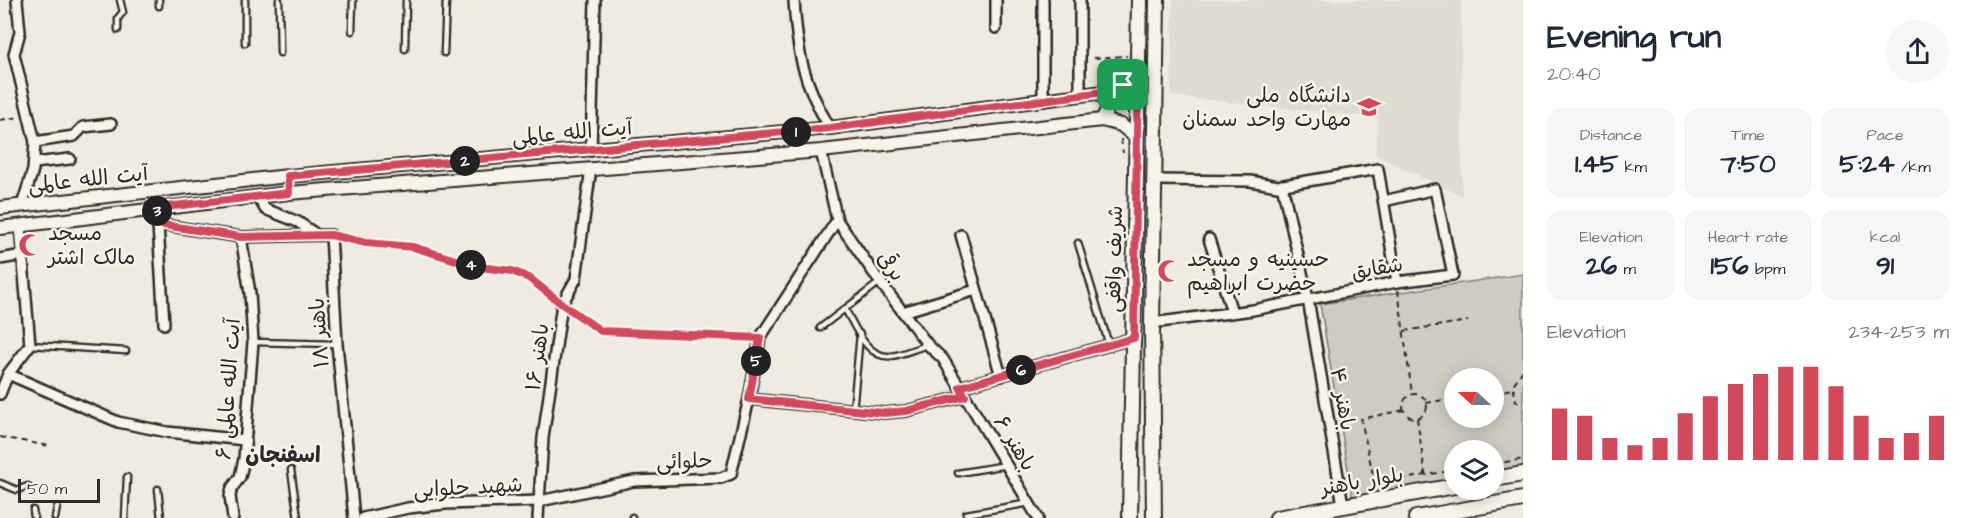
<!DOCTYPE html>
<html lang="en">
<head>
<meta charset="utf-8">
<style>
  :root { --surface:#fff; --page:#f6f6f7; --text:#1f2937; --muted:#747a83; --accent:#d1495b }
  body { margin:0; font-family:"Architects Daughter","Playpen Sans Arabic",sans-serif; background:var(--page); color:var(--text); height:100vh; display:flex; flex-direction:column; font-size:22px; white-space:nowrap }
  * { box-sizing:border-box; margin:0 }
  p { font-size:20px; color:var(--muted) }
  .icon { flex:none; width:33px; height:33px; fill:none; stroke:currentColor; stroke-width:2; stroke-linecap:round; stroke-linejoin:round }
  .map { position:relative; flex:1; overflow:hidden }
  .side { display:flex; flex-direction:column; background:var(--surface); width:450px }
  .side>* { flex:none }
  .needle { width:39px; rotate:291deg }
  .tools { position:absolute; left:1444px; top:368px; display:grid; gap:12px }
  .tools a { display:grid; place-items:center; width:60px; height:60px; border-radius:50%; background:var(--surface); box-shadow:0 3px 15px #0003; font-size:30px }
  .scale { position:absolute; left:18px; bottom:15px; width:82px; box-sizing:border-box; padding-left:6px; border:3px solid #2b2b2b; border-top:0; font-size:16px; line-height:21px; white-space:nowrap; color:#2b2b2b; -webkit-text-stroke:4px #f7f3e8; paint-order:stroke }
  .pin { position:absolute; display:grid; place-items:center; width:51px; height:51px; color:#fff; margin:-26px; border-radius:12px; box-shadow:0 3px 9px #0006 }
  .km { position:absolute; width:30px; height:30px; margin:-15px; border-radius:50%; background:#222; color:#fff; font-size:16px; line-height:30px; text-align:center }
  .round { display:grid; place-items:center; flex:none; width:63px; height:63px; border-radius:32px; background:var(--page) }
  .headline { display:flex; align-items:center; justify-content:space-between; height:102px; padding:0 24px }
  h1 { font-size:33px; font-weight:800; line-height:45px }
  .stats { display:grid; grid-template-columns:repeat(3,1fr); gap:9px; height:102px; padding:6px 24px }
  .stats div { display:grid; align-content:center; border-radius:15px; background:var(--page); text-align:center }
  .stats b { font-size:26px; font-weight:800 }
  .stats small { font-size:16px; font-weight:400 }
  .stats p { font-size:16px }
  .chart { height:168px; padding:12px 24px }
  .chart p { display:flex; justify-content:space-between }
  .chart svg { width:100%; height:108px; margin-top:6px; stroke:var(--accent); stroke-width:6 }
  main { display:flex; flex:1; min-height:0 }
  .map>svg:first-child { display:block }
</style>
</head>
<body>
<main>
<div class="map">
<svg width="1523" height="518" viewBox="0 0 1523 518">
  <rect width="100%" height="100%" fill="#efebe0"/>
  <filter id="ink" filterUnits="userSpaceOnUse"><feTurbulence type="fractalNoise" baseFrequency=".0167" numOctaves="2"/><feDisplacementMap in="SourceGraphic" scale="12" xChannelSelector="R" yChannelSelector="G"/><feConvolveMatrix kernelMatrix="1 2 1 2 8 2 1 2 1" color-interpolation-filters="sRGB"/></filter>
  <g filter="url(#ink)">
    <polygon fill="#dedbd1" points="1173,0 1461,0 1462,196 1375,155 1379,118 1171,96"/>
    <path fill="#cfcbc2" stroke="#7d7b76" stroke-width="1.5" fill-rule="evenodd" d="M1523,274V467L1494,472V450H1455V480L1353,499L1320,304ZM1455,378H1494V417H1455Z"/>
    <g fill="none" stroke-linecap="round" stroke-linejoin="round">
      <g stroke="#2b2b2b" stroke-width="9">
        <g id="service">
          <polyline points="159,0 159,6"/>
          <polyline points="279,0 280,53"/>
          <polyline points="118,30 118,18 123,12 120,0"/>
          <polyline points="352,31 353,0"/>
          <polyline points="245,43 245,0"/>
          <polyline points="405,49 406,0"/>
          <polyline points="444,53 446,0"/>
          <polyline points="1078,243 1109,345"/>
          <polyline points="562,304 601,331 760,338"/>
          <path d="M845,309C855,326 867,360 892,356C904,354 916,348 928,345"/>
          <polyline points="820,328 880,282"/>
          <polyline points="253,342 337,344"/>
          <polyline points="30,345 126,351"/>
          <polyline points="853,411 860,334"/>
          <polyline points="291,470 298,518"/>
          <polyline points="958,473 1007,465"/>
          <polyline points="0,483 17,490 28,486"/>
          <polyline points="158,489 161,518"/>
          <polyline points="33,510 34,518"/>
          <polyline points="966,514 1030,503"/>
          <polyline points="632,517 632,518"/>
          <polyline points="55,518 57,507"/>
          <polyline points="125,518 127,477"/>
        </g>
      </g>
      <g stroke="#2b2b2b" stroke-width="14">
        <g id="minor">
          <polyline points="17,0 20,32 14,54 35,142 33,170 22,205"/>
          <path d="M794,0C797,52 803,83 830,128"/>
          <polyline points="1043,0 1043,101"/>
          <polyline points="996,28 996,0"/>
          <polyline points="1080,96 1080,0"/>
          <polyline points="35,142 74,136 83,127 111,124"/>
          <polyline points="591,151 595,0"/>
          <polyline points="821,151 837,220 880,282 928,345 943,359 1038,518"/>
          <polyline points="34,163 70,159"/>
          <polyline points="1154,180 1250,181 1278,186 1378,169 1397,282"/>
          <polyline points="1282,185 1308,299 1343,505"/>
          <polyline points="258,197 265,209 298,222 317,235"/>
          <polyline points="157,208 164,324"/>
          <polyline points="157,224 241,237 250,293 253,342 244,459 240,477 232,488 230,496 233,518"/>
          <polyline points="961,235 1001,376"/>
          <polyline points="241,237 331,235 337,344 354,518"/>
          <polyline points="1209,239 1232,312"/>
          <polyline points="0,259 23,255"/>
          <polyline points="903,312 976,290"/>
          <polyline points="1152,323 1253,310 1397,282 1453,275 1435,189 1384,201"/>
          <polyline points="8,374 118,422 167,432 245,440"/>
          <polyline points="960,387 1134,338"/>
          <polyline points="0,394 8,374 30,345 20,226"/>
          <polyline points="749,399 884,413 906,411 965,396"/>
          <polyline points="363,518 408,508 445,504 540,501 634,481 721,478 731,474 749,399 760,338 837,220"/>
          <polyline points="538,518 543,438 562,304 576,279 591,168"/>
        </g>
      </g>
      <g stroke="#2b2b2b" stroke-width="16">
        <g id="tertiary">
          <polyline points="1096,94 1106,97 1109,106 1102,120"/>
          <polyline points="0,208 288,176 830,128 1111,91 1127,83 1138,69"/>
          <polyline points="0,228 289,193 821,151 1102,120 1121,125 1137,138"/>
        </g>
      </g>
      <g stroke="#2b2b2b" stroke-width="18">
        <g id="secondary">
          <polyline points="1494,479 1523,474"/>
          <polyline points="1130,518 1139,0"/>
          <polyline points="1154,518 1152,323 1157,0"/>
          <polyline points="1277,518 1455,486"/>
          <polyline points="1416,518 1523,499"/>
        </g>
      </g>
      <g stroke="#2b2b2b" stroke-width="2" stroke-dasharray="6 4.5" stroke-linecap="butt">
        <polyline points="1094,58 1127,56"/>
        <polyline points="1121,113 1122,97"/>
        <polyline points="0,120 20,117"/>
        <polyline points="1121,139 1123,153"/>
        <polyline points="340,237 366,243 413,247 479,267 512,271 529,278 556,299"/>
        <polyline points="1398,290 1412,394"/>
        <polyline points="1404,331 1468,321"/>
        <polyline points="1523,370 1513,385 1516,401 1523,405"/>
        <polyline points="1494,392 1514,389"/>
        <circle cx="1415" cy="406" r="12"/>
        <polyline points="1426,403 1455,398"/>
        <polyline points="1404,410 1361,419 1375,484 1455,470"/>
        <polyline points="1417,418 1426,480"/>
        <polyline points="0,437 50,446"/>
        <polyline points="1494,464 1523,459"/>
      </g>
      <use href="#service" stroke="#f7f3e8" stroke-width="4.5"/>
      <use href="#minor" stroke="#f7f3e8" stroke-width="9"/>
      <use href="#tertiary" stroke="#f7f3e8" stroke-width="12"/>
      <use href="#secondary" stroke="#f7f3e8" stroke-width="14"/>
    </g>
  </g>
  <g fill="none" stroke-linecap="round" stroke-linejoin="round" filter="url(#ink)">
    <g stroke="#fff" stroke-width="12">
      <polygon id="route" points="1138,69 1134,338 960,387 965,396 906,411 884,413 749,399 760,338 601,331 562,304 529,278 512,271 479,267 413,247 366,243 331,235 241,237 157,224 156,208 289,193 288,176 830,128 1111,91 1127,83"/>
    </g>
    <use href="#route" stroke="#d1495b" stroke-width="8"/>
  </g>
  <defs>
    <g id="university-bare" transform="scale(1.8)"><path d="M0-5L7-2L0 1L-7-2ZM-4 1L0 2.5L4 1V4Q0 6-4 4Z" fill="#d1495b" stroke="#f7f3e8" stroke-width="2.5" paint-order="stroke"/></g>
    <g id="mosque-bare" transform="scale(1.8)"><path d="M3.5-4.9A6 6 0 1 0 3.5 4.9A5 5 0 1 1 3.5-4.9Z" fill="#d1495b" stroke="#f7f3e8" stroke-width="2.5" paint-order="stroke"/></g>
  </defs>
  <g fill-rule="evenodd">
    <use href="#university-bare" x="1369" y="107"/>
    <use href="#mosque-bare" x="30" y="245"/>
    <use href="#mosque-bare" x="1169" y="271"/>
  </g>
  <g text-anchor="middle" stroke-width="5" stroke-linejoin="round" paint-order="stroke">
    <g font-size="21" fill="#2b2b2b" stroke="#f7f3e8" text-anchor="start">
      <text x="1351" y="102" text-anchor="end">دانشگاه ملی<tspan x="1351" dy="24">مهارت واحد سمنان</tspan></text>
      <text x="48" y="240">مسجد<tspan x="48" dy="24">مالک اشتر</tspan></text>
      <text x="1187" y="266">حسینیه و مسجد<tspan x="1187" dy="24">حضرت ابراهیم</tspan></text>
    </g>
    <g font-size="21" fill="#2b2b2b" stroke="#f7f3e8">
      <text transform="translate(572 132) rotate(-5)" y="7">آیت الله عالمی</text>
      <text transform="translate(88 179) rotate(-6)" y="7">آیت الله عالمی</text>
      <text transform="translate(1114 259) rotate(-89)" y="7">شریف واقفی</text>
      <text transform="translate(891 266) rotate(54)" y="7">برقی</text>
      <text transform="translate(1377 268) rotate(-10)" y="7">شقایق</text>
      <text transform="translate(319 333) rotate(-94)" y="7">باهنر ۱۸</text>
      <text transform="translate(537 357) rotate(-82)" y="7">باهنر ۱۶</text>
      <text transform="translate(228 389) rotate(-86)" y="7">آیت الله عالمی ۶</text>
      <text transform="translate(1343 399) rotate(80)" y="7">باهنر ۴</text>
      <text transform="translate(1015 443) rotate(59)" y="7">باهنر ۶</text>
      <text transform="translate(684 461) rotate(-2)" y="7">حلوائی</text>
      <text transform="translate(1362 481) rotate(-10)" y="7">بلوار باهنر</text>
      <text transform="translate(468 487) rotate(-3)" y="7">شهید حلوایی</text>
    </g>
    <g font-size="22" font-weight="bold" fill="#2b2b2b" stroke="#f7f3e8">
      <text x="283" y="462">اسفنجان</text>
    </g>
  </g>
</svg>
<div class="tools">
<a><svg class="needle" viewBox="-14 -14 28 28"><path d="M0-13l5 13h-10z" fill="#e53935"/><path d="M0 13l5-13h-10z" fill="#747a83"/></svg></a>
<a><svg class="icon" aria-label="layers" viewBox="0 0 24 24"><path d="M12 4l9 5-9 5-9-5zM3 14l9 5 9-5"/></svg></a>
</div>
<div class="scale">50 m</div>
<div class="pin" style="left:1123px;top:85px;background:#1e9e55"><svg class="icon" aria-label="arrive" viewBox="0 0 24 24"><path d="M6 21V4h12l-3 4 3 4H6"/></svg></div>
<b class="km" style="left:796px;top:132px">1</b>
<b class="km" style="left:465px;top:161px">2</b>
<b class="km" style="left:157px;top:211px">3</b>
<b class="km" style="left:471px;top:265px">4</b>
<b class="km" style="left:756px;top:361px">5</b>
<b class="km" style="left:1021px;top:370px">6</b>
</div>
<section class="side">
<div class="headline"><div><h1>Evening run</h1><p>20:40</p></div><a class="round"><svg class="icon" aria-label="share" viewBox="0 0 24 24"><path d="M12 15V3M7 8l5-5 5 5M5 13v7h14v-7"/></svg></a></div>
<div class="stats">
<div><p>Distance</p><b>1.45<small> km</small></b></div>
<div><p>Time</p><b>7:50</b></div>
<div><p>Pace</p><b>5:24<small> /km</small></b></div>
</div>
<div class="stats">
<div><p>Elevation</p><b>26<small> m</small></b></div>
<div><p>Heart rate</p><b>156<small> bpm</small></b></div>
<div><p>kcal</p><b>91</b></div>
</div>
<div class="chart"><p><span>Elevation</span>234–253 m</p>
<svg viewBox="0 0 160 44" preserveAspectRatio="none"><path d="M5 44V23M15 44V26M25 44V35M35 44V38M45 44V35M55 44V25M65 44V18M75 44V13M85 44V9M95 44V6M105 44V6M115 44V14M125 44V26M135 44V35M145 44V33M155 44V26"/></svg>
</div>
</section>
</main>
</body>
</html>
